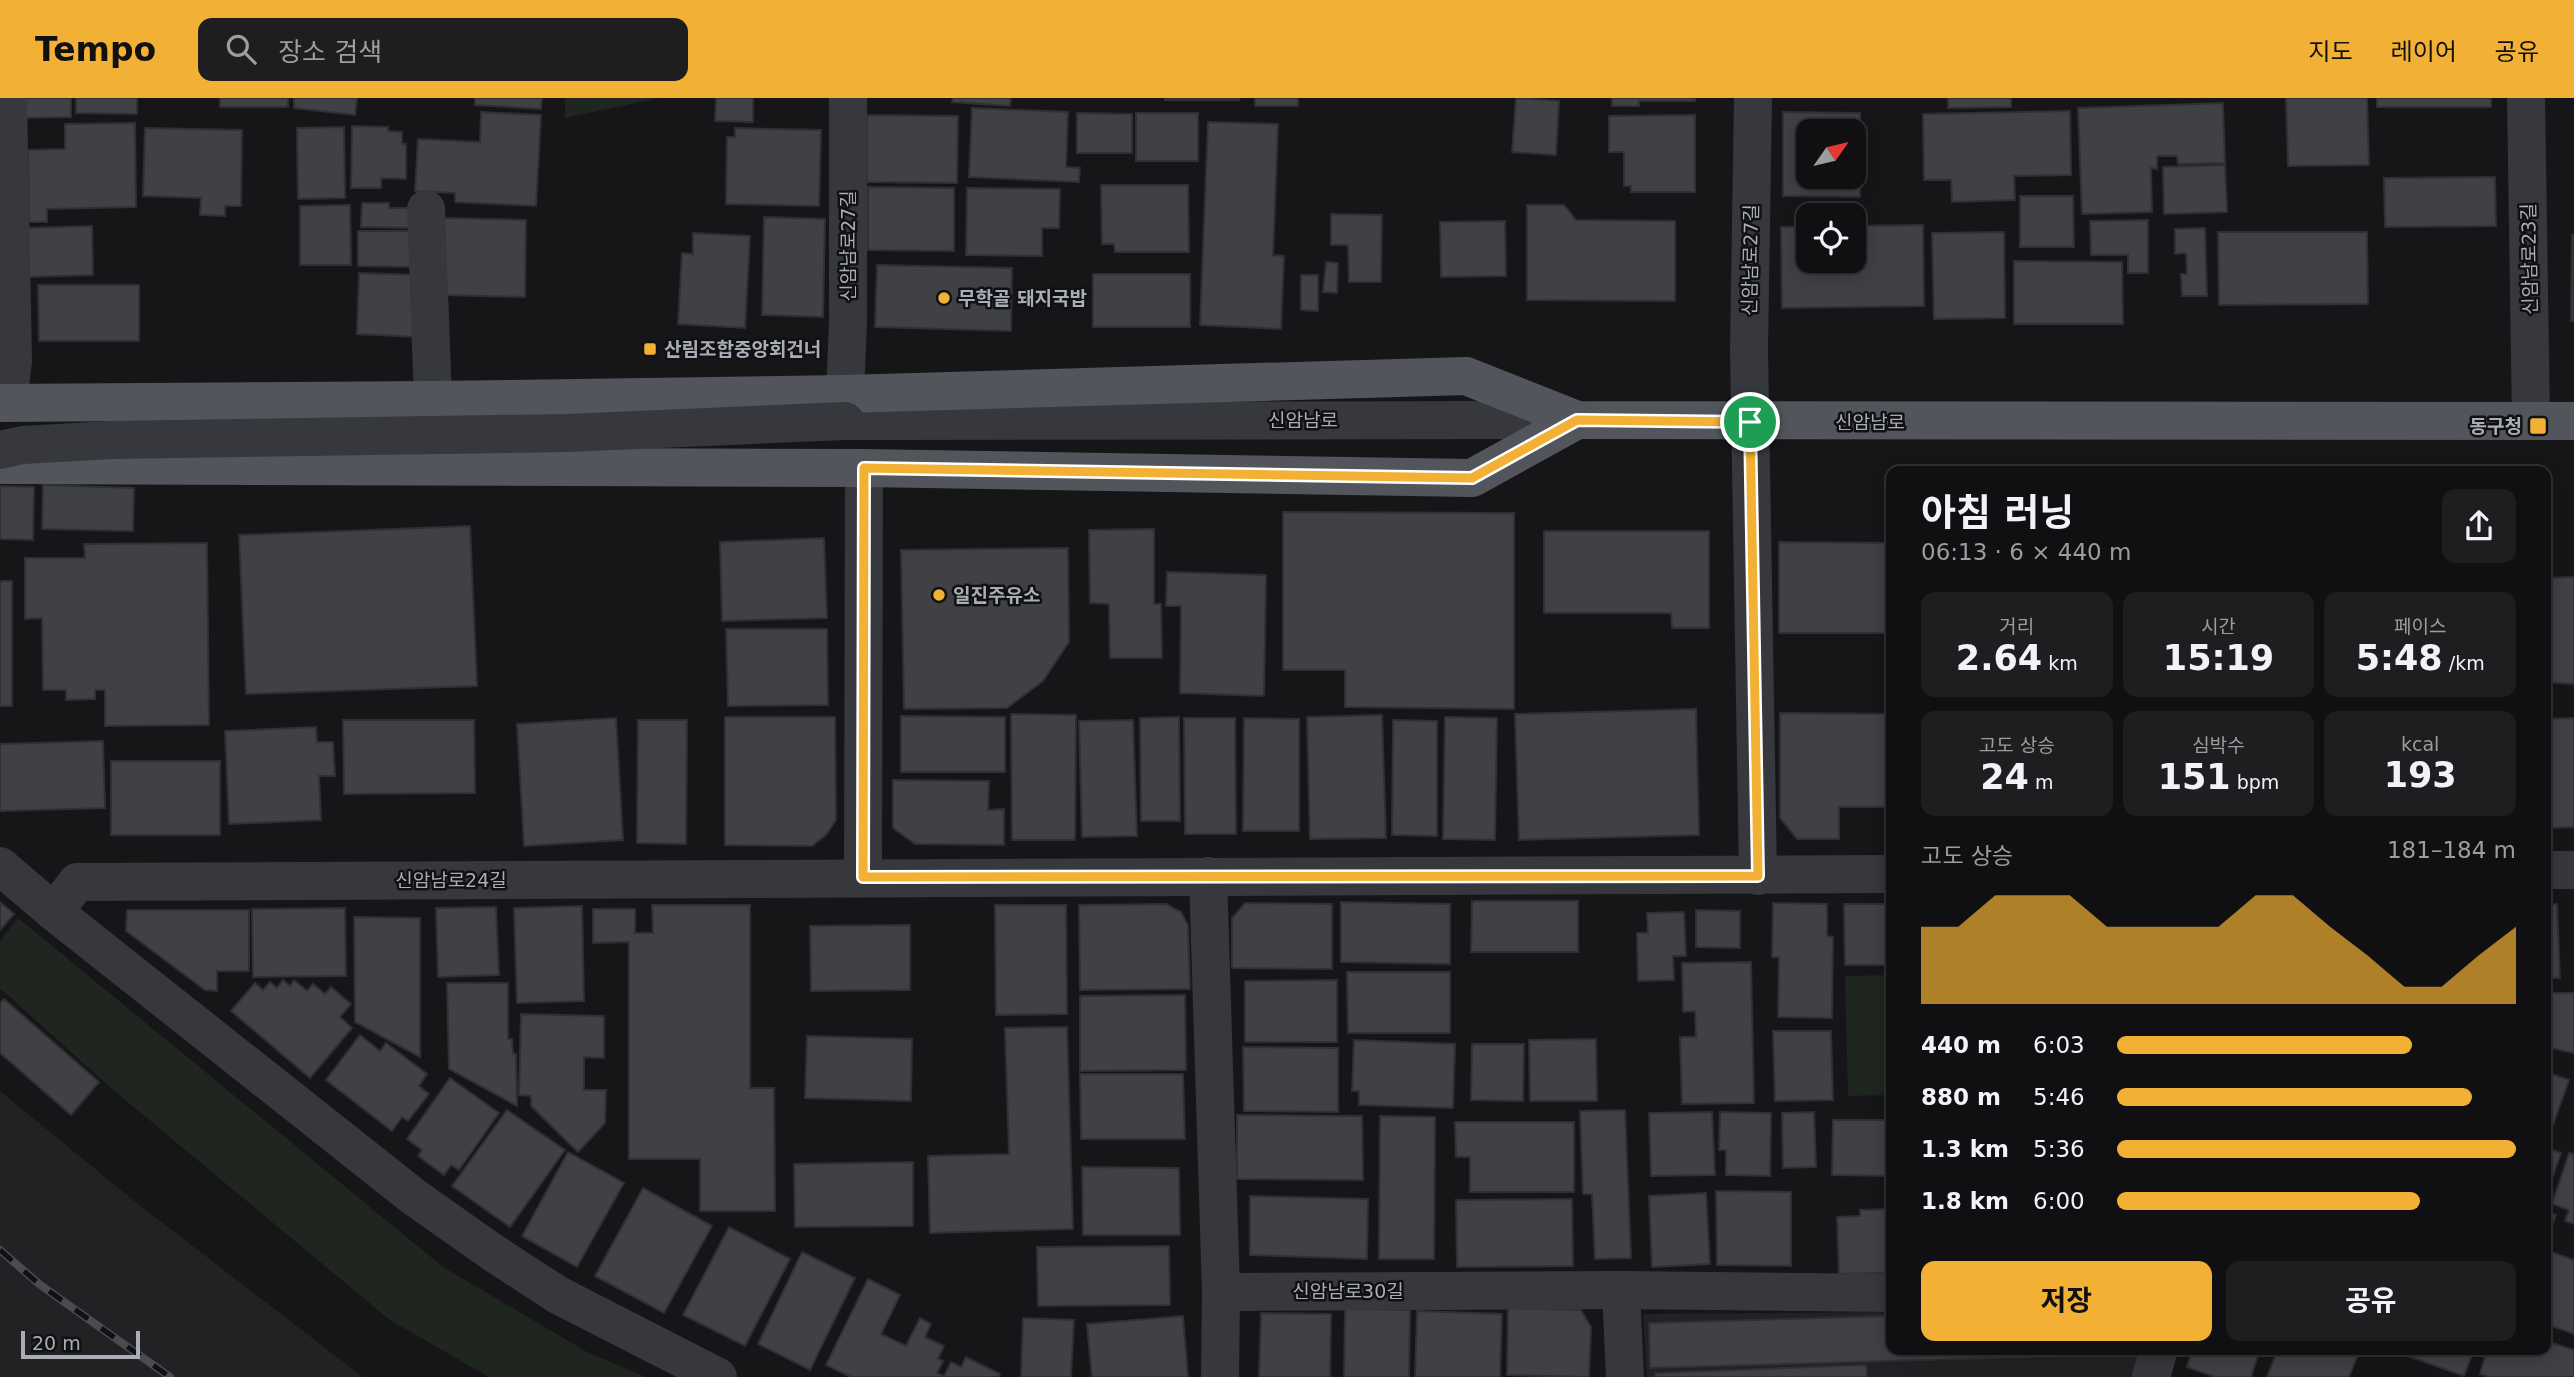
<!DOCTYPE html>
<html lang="ko">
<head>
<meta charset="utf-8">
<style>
  :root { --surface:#101012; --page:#1e1e20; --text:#f1f3f6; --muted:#9c9d9f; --line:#303032; --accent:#f2b134 }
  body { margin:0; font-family:"DejaVu Sans","Noto Sans KR",sans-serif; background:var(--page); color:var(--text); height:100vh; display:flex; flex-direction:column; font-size:26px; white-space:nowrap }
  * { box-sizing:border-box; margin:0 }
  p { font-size:23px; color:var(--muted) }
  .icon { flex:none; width:38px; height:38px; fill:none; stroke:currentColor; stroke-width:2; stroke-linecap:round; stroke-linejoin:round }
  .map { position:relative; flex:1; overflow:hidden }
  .sheet { position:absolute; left:1886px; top:368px; width:665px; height:889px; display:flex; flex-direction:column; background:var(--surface); border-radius:14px; box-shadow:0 4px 18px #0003,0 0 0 2px var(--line) }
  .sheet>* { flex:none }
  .needle { width:46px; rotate:56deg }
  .controls { position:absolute; left:1796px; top:21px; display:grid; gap:14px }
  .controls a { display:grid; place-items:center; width:70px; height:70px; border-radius:14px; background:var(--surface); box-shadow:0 4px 18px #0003,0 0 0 2px var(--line); font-size:35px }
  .scale { position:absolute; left:21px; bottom:18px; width:119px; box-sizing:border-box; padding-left:7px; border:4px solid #a8adb8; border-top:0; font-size:19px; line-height:24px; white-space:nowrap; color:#a8adb8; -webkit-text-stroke:5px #111113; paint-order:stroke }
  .pin { position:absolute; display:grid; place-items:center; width:60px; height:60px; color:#fff; margin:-30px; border:4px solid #fff; border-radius:50%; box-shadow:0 2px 7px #0007 }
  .round { display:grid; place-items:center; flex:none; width:74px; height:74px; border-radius:14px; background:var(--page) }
  .summary { display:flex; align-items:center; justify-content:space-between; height:119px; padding:0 35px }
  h1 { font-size:38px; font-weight:700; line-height:52px }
  .metrics { display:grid; grid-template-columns:repeat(3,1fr); gap:10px; height:119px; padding:7px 35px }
  .metrics div { display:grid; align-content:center; border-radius:14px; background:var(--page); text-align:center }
  .metrics b { font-size:35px; font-weight:700 }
  .metrics small { font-size:19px; font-weight:400 }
  .metrics p { font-size:19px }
  .chart { height:196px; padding:14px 35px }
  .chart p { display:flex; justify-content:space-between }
  .chart svg { width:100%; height:126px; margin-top:7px; fill:var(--accent); opacity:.7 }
  .cta { display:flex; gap:14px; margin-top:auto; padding:14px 35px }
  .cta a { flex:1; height:80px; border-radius:14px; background:var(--accent); color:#111; font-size:28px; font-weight:700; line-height:80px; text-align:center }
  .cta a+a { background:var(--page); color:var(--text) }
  ul { padding:0 35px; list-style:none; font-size:23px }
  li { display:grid; grid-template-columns:112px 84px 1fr; align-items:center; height:52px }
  li i { height:18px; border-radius:9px; background:var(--accent) }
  header { display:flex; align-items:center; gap:42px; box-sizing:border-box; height:98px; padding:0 35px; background:var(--accent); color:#111 }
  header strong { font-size:33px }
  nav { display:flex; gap:38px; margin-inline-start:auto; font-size:24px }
  .search { width:490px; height:63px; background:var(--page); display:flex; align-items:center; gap:18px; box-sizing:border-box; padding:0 24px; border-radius:14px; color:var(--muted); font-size:26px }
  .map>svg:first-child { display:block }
</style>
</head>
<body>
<header>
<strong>Tempo</strong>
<div class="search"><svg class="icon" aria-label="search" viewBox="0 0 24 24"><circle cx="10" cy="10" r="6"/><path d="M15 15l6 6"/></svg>장소 검색</div>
<nav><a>지도</a><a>레이어</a><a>공유</a></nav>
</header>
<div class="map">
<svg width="2574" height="1279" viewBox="0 0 2574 1279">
  <rect width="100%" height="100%" fill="#161618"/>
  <g fill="#222225">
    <polygon points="0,993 138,1106 363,1279 0,1279"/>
    <polygon points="1892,1214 1892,1251 2148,1251 2140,1279 1647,1279 1643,1216"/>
  </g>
  <g fill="#1e261f">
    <polygon points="565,0 659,0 565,20"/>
    <polygon points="18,820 443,1169 587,1254 646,1279 489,1279 390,1222 112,991 0,890 0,843"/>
    <polygon points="1892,877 1892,997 1848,998 1845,878"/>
  </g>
  <g fill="#404145" stroke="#303034" stroke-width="2" fill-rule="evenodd">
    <polygon points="24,0 71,0 71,19 24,20"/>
    <polygon points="76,0 137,0 137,16 76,15"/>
    <rect x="220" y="0" width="68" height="9"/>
    <polygon points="294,0 357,0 355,17 294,10"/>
    <polygon points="475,0 542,0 541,11 475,7"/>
    <polygon points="716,0 753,0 753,24 715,23"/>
    <polygon points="953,0 1011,0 1010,8 952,4"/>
    <rect x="1165" y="0" width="74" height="2"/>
    <rect x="1255" y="0" width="43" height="8"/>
    <polygon points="1516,0 1559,3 1556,57 1512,54"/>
    <polygon points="1612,0 1695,0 1695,3 1639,3 1639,8 1612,8"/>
    <polygon points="1948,0 2011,0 2011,9 1948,10"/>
    <polygon points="2286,0 2367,0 2369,67 2288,68"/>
    <rect x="2377" y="0" width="114" height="9"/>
    <polygon points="2223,5 2225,65 2178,66 2177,58 2157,58 2157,71 2151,70 2152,114 2082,116 2078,10"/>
    <polygon points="972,10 1068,14 1066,69 1080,70 1079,84 969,79"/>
    <polygon points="2070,13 2071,77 2014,78 2015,102 1952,104 1951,82 1924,82 1923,16"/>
    <polygon points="481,14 541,17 536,108 455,104 455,95 415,93 418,41 480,44"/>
    <path d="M1783,14L1860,15V99L1783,98ZM1808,33H1853V79H1808Z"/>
    <polygon points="1077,15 1132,16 1132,55 1077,55"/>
    <rect x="1136" y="15" width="62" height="48"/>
    <polygon points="867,17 958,18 957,85 867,84"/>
    <polygon points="1695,17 1695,94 1631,94 1631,88 1624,88 1624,54 1609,54 1609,18"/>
    <polygon points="1208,24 1278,26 1273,157 1284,158 1281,231 1200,227"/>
    <polygon points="135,25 136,109 47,111 47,124 29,124 28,52 65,51 65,26"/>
    <polygon points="352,28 388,29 388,33 402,34 402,46 406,46 406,81 381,80 381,90 351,90"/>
    <polygon points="344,29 345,100 298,101 297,30"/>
    <polygon points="145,30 242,32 241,108 225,108 225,118 200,117 201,100 143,98"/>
    <polygon points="735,30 821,32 819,108 726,106 727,39 735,39"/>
    <polygon points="2225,67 2227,114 2164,116 2163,69"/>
    <polygon points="2495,79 2496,128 2385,129 2384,80"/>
    <polygon points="1101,87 1188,87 1189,154 1115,154 1114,146 1102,146"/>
    <polygon points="868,89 954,90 954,153 868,152"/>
    <polygon points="967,90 1060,91 1059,130 1042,130 1042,158 966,157"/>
    <polygon points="2020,98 2073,98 2074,149 2020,149"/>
    <polygon points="362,105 389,105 389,110 412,110 412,130 361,129"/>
    <polygon points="350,107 351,167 300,167 300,108"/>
    <polygon points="1527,107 1564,107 1576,122 1675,123 1675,203 1527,202"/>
    <polygon points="1331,116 1382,117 1381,184 1349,184 1348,147 1331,147"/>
    <polygon points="764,119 825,121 823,219 762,217"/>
    <polygon points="444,120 526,122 525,199 443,197"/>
    <polygon points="2148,122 2148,175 2128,175 2128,157 2091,157 2090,123"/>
    <polygon points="1505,123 1506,178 1441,179 1440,124"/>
    <polygon points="1923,127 1924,208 1782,210 1781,129 1808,128 1808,163 1853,163 1853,128"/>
    <polygon points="92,128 93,177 27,179 25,130"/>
    <polygon points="2205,130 2207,198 2182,198 2181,176 2187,176 2186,155 2175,156 2175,131"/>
    <polygon points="358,133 414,133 414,169 358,168"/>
    <polygon points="2004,134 2005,220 1934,221 1932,135"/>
    <polygon points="2218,134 2367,134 2368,206 2219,207"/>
    <polygon points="693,135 750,138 745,230 678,226 682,155 693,156"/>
    <polygon points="2572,137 2574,137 2574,223 2571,223"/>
    <polygon points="2014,163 2122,164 2123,226 2014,226"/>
    <polygon points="1326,164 1338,165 1337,195 1323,194"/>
    <polygon points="877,167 1012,170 1011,233 875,229"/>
    <polygon points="359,175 420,177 417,239 357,236"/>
    <rect x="1093" y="176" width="97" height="53"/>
    <polygon points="1301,177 1318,177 1318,213 1301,212"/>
    <polygon points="38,187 139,187 139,243 39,243"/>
    <polygon points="43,387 134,390 133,433 42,431"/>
    <polygon points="0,388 34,389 33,442 0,441"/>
    <polygon points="1283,414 1514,415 1514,611 1345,609 1345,572 1283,572"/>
    <polygon points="470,428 477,588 246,596 239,437"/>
    <polygon points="1154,431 1154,506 1161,506 1162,560 1110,560 1109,506 1090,505 1089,432"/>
    <polygon points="1544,433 1709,433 1709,530 1672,530 1671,515 1544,515"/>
    <polygon points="824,440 827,520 722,523 720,444"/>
    <polygon points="1779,444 1892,445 1892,535 1779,535"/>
    <polygon points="207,445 209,627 105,628 105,592 95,592 95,601 66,602 66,592 43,592 42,520 25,521 25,460 85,460 84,446"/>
    <polygon points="1068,450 1069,544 1043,583 1007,610 904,611 901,452"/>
    <polygon points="1167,474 1266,477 1264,598 1180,595 1181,508 1166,508"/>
    <polygon points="2574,479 2574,586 2546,584 2546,480"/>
    <rect x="0" y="483" width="12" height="125"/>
    <polygon points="726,531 827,531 828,607 728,608"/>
    <polygon points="1696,611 1699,737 1519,742 1515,616"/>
    <polygon points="1780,615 1892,616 1892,709 1839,709 1839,741 1797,741 1780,720"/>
    <polygon points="1011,616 1076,617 1075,742 1012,742"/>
    <polygon points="1382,617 1386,740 1310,741 1307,619"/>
    <polygon points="901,618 1005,619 1005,674 901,674"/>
    <polygon points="725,619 835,619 836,722 826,737 812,748 725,747"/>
    <polygon points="1179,619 1180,723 1141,723 1140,620"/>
    <polygon points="1445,619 1497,620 1495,742 1443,741"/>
    <polygon points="616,620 623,742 524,748 517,626"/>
    <polygon points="1184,620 1235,620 1236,736 1185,736"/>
    <polygon points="1244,620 1299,621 1299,733 1243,733"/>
    <polygon points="2574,620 2574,729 2546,730 2546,621"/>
    <polygon points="343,622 474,622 475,695 344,696"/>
    <polygon points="638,622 687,622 686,746 637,745"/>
    <polygon points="1133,622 1137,738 1082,739 1079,623"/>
    <polygon points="1393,622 1437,623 1437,738 1392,737"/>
    <polygon points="316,629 317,644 333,644 335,678 319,678 321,722 229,726 225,633"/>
    <polygon points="103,643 105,710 0,713 0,646"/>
    <rect x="111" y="663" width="109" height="74"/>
    <polygon points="893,682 989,683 988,712 1004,711 1004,747 915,746 893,730"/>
    <polygon points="1472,803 1578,803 1578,854 1471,854"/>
    <polygon points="0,804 14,816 0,832"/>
    <polygon points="1341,804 1450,806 1450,866 1341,864"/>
    <polygon points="1245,805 1332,806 1332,871 1232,870 1232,820"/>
    <polygon points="1773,805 1827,806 1827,838 1833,839 1832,920 1778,919 1779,859 1772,859"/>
    <polygon points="1166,806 1181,814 1188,827 1190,891 1080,892 1079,807"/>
    <polygon points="1844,806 1887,806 1887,867 1845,867"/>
    <polygon points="2557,806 2560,880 2546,880 2546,807"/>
    <polygon points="652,807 750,807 750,990 774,990 775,1113 700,1113 700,1061 629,1061 629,844 593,845 593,811 635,811 635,835 653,835"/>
    <polygon points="995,807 1066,807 1067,916 996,917"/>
    <polygon points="582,808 584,903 517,905 514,810"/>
    <polygon points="496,809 499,877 438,879 436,810"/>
    <polygon points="345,810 346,878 253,879 252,811"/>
    <polygon points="127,812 249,812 249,873 217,873 217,893 205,892 126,833"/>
    <polygon points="1696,812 1740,813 1740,850 1696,849"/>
    <polygon points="1684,814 1686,858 1673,858 1674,882 1638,883 1637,835 1648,835 1647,815"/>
    <polygon points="354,819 420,820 420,959 355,924"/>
    <polygon points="910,827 910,892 811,893 810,828"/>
    <polygon points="1751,864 1754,1005 1682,1006 1680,939 1696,939 1695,913 1683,914 1682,865"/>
    <polygon points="1347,874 1450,874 1450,935 1348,935"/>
    <polygon points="283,882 290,888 294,882 307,893 313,886 325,896 331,889 351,906 340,919 352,930 310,980 231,913 255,885 263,892 270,884 277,890"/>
    <polygon points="1337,882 1337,944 1245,944 1245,883"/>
    <polygon points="447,885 508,885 508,941 512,941 513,956 516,956 517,1008 449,971"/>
    <polygon points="2546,895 2574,895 2574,955 2546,949"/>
    <polygon points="1185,897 1186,972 1080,973 1080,898"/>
    <polygon points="4,901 99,984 71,1017 0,955 0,905"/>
    <polygon points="521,916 604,918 604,960 584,959 584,992 606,992 605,1025 578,1054 531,1008 531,998 519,997"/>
    <polygon points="1067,929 1073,1131 930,1135 928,1058 1009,1056 1005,930"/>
    <polygon points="1773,933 1831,933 1833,1002 1775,1003"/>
    <polygon points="360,937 380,953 386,945 427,976 419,988 429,996 408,1023 402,1019 392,1033 326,982"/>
    <polygon points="807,938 912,941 911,1003 805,1000"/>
    <polygon points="1596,941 1597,1003 1530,1003 1529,942"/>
    <polygon points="1354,942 1455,946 1453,1010 1359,1007 1359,993 1352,993"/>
    <polygon points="1472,946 1524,946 1523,1003 1471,1002"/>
    <polygon points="1243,949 1338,950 1338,1014 1244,1013"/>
    <polygon points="2546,974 2569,982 2553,1027 2546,1025"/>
    <polygon points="1080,976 1183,976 1185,1041 1081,1041"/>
    <polygon points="450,980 499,1015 459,1072 451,1067 444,1077 418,1058 422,1052 407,1041"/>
    <polygon points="507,1012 565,1052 510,1129 452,1088"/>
    <polygon points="1625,1012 1631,1160 1595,1161 1592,1096 1583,1096 1580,1013"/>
    <polygon points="1712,1014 1715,1077 1651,1078 1649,1015"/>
    <polygon points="1720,1014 1771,1015 1770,1078 1726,1077 1726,1052 1719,1052"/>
    <polygon points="1814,1014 1816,1069 1783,1070 1782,1015"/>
    <polygon points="1237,1017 1362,1018 1363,1082 1237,1081"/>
    <polygon points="1380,1018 1435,1019 1434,1161 1379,1161"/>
    <polygon points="1833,1022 1892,1022 1892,1078 1832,1077"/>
    <polygon points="1455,1024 1574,1024 1574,1094 1470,1094 1470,1059 1456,1059"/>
    <polygon points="2546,1050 2561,1055 2546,1098"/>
    <polygon points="568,1054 624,1085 577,1169 522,1138"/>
    <polygon points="2569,1055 2574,1056 2574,1126 2565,1123 2569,1112 2552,1106"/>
    <polygon points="913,1064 913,1128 795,1129 794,1066"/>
    <polygon points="1082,1069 1179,1070 1180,1137 1083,1137"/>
    <polygon points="643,1090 712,1128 664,1215 595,1178"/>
    <polygon points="1716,1093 1791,1094 1791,1168 1717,1167"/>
    <polygon points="1706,1095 1710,1166 1652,1169 1649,1098"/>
    <polygon points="1250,1098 1368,1101 1367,1161 1250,1157"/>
    <polygon points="1572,1101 1573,1168 1457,1169 1456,1102"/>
    <polygon points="1892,1111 1892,1175 1839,1176 1837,1119 1860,1118 1860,1112"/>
    <polygon points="2546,1113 2556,1117 2546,1142"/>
    <polygon points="729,1129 790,1161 745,1248 683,1217"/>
    <polygon points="1169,1148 1170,1207 1038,1208 1037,1149"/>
    <polygon points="2546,1152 2574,1162 2574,1236 2546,1226"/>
    <polygon points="802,1154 855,1180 810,1272 758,1246"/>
    <polygon points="868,1181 900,1197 881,1236 906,1248 920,1220 931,1226 925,1239 944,1248 938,1261 943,1263 937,1275 944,1278 951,1264 961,1269 966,1259 1000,1276 998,1279 851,1279 826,1267"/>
    <polygon points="1508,1210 1581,1212 1591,1229 1589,1279 1507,1277"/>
    <polygon points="1345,1211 1410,1212 1409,1279 1344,1279"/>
    <polygon points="1417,1213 1502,1216 1500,1279 1415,1279"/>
    <polygon points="1261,1215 1331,1216 1330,1279 1259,1279"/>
    <polygon points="1183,1218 1188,1279 1092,1279 1087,1226"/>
    <polygon points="1892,1218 1892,1251 2124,1251 2124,1256 1650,1270 1649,1225"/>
    <polygon points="1023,1220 1074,1222 1071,1279 1021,1279"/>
    <polygon points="2546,1243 2574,1252 2574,1279 2489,1279 2480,1276 2487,1251 2546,1251"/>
    <polygon points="2193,1251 2268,1251 2266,1256 2259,1254 2251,1279 2215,1279 2187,1269"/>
    <polygon points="2278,1251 2360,1251 2349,1279 2267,1279"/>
    <polygon points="2388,1251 2474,1251 2464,1278"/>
    <polygon points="1866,1267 1867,1279 1655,1279 1655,1275"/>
  </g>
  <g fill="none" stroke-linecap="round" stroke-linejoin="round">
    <g stroke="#37383d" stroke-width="38">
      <polyline points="8,0 13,263 8,305"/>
      <polyline points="1753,0 1749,251 1758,778"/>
      <polyline points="2526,0 2531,323"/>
      <polyline points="426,111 433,302"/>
      <polyline points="845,296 848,224 848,0"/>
      <polyline points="845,323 1577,322"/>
      <polyline points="0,768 54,814 414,1099 492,1154 558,1197 718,1279"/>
      <polyline points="2546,772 2574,772"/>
      <polyline points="1208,778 1221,1194 1621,1192 1892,1195"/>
      <polyline points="863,779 864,370"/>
      <polyline points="54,814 77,784 1892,776"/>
      <polyline points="1621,1192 1625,1279"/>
      <polyline points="1220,1279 1221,1194"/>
      <polyline points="2151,1279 2159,1251"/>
    </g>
    <g stroke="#53555c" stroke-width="38">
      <polyline points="0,305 433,302 845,296 1466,278 1577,322 2574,323"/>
      <polyline points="0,367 864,370 1472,380 1577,322"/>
    </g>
    <g stroke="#4a4c52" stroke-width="8">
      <polyline id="rail" points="0,1152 39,1186 170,1279"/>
    </g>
    <use href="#rail" stroke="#111113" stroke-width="5" stroke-dasharray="16" stroke-linecap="butt"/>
    <polyline stroke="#37383d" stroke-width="38" points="0,352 23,347 112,342 567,335 845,323"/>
  </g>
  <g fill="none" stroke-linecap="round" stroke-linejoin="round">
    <g stroke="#fff" stroke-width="14">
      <polygon id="route" points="1577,322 1750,324 1758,778 863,779 864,370 1472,380"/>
    </g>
    <use href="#route" stroke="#f2b134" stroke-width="9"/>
  </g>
  <g fill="#f2b134" stroke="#111113" stroke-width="2.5">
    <circle cx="944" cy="200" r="7"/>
    <rect x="643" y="244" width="14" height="14" rx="3.5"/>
    <rect x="2529" y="319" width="18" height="18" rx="3.5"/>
    <circle cx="939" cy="497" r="7"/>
  </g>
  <g text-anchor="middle" stroke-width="5" stroke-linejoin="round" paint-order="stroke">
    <g font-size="19" fill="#a8adb8" stroke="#111113">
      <text transform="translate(848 148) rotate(-90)" y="7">신암남로27길</text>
      <text transform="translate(2529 161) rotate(-91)" y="7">신암남로23길</text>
      <text transform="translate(1750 162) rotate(-89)" y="7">신암남로27길</text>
      <text x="1303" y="329">신암남로</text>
      <text x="1870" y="331">신암남로</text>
      <text x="451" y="789">신암남로24길</text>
      <text x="1348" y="1200">신암남로30길</text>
    </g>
    <g font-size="19" font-weight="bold" fill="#a8adb8" stroke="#111113" text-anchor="start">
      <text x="958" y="207">무학골 돼지국밥</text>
      <text x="664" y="258">산림조합중앙회건너</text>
      <text x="2522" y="335" text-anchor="end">동구청</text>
      <text x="953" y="504">일진주유소</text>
    </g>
  </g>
</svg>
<div class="controls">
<a><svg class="needle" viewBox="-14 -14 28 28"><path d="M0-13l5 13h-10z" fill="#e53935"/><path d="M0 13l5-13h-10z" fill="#9c9d9f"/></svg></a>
<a><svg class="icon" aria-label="locate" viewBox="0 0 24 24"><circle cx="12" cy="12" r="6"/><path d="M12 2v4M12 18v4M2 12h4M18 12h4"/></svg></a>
</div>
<div class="scale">20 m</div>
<div class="pin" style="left:1750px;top:324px;background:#1e9e55"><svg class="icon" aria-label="arrive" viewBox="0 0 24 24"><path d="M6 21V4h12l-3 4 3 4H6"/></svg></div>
<section class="sheet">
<div class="summary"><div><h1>아침 러닝</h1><p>06:13 · 6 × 440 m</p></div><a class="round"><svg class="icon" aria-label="share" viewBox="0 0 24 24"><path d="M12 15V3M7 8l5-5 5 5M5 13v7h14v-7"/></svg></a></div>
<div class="metrics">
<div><p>거리</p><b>2.64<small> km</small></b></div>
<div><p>시간</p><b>15:19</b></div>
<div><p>페이스</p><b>5:48<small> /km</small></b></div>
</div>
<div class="metrics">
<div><p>고도 상승</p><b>24<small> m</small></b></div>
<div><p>심박수</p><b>151<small> bpm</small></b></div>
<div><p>kcal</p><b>193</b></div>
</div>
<div class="chart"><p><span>고도 상승</span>181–184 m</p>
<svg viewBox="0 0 160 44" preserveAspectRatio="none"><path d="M0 44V17L10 17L20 6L30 6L40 6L50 17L60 17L70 17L80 17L90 6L100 6L110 17L120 27L130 38L140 38L150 27L160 17V44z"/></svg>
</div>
<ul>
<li><b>440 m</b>6:03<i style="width:74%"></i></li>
<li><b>880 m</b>5:46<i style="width:89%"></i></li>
<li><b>1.3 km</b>5:36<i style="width:100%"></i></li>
<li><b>1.8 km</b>6:00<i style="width:76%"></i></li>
</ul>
<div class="cta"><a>저장</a><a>공유</a></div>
</section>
</div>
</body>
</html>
